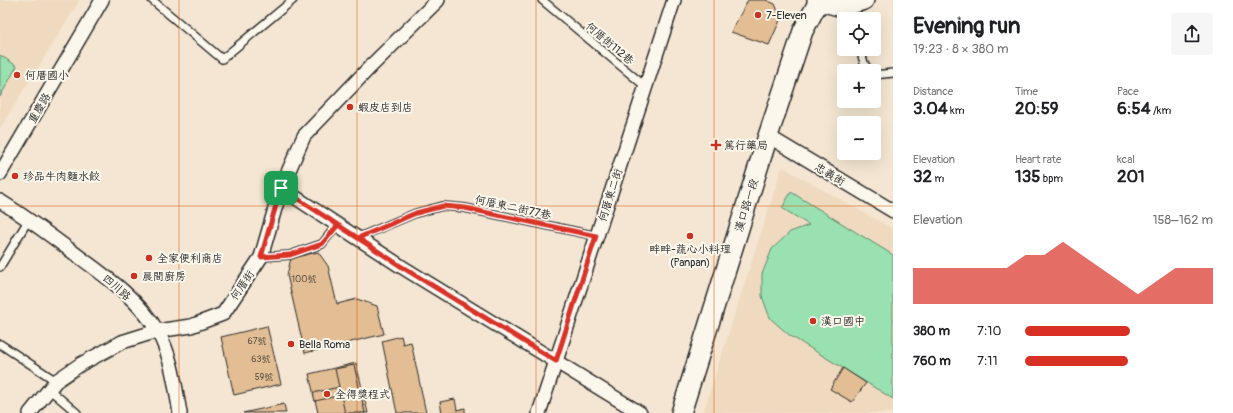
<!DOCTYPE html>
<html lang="en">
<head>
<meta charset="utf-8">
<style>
  :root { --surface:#fff; --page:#f6f6f6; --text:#202124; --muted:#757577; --accent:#d93025 }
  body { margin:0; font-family:Pangolin,"LXGW WenKai TC",sans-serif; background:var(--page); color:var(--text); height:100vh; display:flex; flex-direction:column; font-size:15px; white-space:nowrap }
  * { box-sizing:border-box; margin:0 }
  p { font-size:13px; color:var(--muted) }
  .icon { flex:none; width:22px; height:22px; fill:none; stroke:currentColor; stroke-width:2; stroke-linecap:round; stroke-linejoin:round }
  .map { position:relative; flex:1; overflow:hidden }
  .panel { display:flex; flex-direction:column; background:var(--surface); width:340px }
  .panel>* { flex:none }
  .buttons { position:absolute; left:837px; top:12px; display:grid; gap:8px }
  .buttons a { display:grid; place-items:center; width:44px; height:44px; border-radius:4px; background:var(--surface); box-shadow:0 4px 16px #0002; font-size:20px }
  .pin { position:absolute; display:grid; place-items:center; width:34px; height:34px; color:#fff; margin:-17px; border-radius:8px; box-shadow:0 2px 6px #0006 }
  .round { display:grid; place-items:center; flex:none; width:42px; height:42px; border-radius:4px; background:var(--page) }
  .head { display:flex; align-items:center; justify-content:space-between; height:68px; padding:0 20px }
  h1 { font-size:22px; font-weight:700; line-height:30px }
  .metrics { display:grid; grid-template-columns:repeat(3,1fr); gap:6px; height:68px; padding:4px 20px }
  .metrics div { display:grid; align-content:center }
  .metrics b { font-size:17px; font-weight:700 }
  .metrics small { font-size:11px; font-weight:400 }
  .metrics p { font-size:11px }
  .chart { height:112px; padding:8px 20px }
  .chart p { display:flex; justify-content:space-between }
  .chart svg { width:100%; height:72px; margin-top:4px; fill:var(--accent); opacity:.7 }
  ul { padding:0 20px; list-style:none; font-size:13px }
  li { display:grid; grid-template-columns:64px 48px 1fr; align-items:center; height:30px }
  li i { height:10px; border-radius:5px; background:var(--accent) }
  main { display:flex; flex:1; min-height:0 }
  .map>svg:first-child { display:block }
</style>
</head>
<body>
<main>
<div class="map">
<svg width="893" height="413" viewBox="0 0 893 413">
  <rect width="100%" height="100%" fill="#f4e6d2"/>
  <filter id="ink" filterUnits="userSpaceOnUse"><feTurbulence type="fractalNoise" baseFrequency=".025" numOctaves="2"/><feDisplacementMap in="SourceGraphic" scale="8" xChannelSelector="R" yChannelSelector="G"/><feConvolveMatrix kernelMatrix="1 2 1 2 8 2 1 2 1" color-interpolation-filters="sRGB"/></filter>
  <g filter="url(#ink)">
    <g fill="#efdabf">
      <polygon points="0,0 80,0 0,128"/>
      <polygon points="782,167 893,229 893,413 703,413"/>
    </g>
    <g fill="#99e1b0" stroke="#62866e">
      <polygon points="0,55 17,66 0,97"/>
      <polygon points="791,192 893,255 893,399 789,335 771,319 768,313 762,296 762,274 772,249 790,232 809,225 782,208"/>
    </g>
    <g fill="#e3be94" stroke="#2b2b2b">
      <polygon points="748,0 766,0 775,4 781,18 769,45 731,32"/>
      <polygon points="318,252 328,266 337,304 357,299 377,306 384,334 305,353 287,275 291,258"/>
      <polygon points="267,326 281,384 234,395 221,337"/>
      <polygon points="401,336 403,344 411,342 426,413 397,413 382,341"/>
      <polygon points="356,363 368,413 318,413 309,374"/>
      <polygon points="354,365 365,413 345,413 339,387 335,369"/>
      <polygon points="843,368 866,383 852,402 830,389"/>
      <polygon points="339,387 342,395 315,401 313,393"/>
      <polygon points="455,399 457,410 465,408 465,413 442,413 440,402"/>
      <polygon points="284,404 286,413 243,413"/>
    </g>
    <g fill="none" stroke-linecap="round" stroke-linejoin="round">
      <g stroke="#2b2b2b" stroke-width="10">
        <g id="lane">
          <polyline points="152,0 222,59 293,0"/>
          <polyline points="542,0 646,87"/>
          <polyline points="860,49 864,63 869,71"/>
          <polyline points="874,75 893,73"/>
          <polyline points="357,238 416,213 443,206 465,208 597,236"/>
          <polyline points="261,257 290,255 322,244 337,225"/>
          <polyline points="0,267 29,219"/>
          <polyline points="0,344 56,381"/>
          <polyline points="50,390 77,413"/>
        </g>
      </g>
      <g stroke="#2b2b2b" stroke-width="16">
        <g id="street">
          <polyline points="768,136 893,211"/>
          <polyline points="0,174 102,0"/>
          <polyline points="281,188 402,267 640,413"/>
          <path d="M0,201C26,217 50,235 74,253C104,275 139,299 158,332C172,357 175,385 180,413"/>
          <polyline points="30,413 56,381 81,364 122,342 157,331 191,326 223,314 261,257 281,188 304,136 371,66 438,0"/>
          <polyline points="539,413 674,0"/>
        </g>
      </g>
      <g stroke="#2b2b2b" stroke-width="22">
        <g id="secondary">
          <polyline points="817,0 842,7 864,0"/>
          <polyline points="681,413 768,136 803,31 819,1"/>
        </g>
      </g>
      <use href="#lane" stroke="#fbf7ec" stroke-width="7"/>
      <use href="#street" stroke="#fbf7ec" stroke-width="13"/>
      <use href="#secondary" stroke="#fbf7ec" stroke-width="19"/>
    </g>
  </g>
  <g fill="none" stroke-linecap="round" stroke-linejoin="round" filter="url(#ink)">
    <g stroke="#fff" stroke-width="8">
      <polyline id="route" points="281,188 261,257 290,255 322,244 338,225 402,267 556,361 596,236 465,208 443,206 416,213 358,238 281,188"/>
    </g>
    <use href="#route" stroke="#d93025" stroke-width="5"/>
  </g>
  <path fill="none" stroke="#df570e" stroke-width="1" stroke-opacity="0.55" d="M179,0V413M357,0V413M536,0V413M714,0V413M0,206H893"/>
  <g fill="#c8321e" stroke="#fbf7ec" stroke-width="1.5">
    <circle cx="758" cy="15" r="4"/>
    <circle cx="17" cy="75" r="4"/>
    <circle cx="350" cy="107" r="4"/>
    <path d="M714 139h4v4h4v4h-4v4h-4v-4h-4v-4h4z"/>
    <circle cx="15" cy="176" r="4"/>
    <circle cx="690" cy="236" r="4"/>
    <circle cx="149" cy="258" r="4"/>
    <circle cx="134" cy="276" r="4"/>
    <circle cx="813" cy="321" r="4"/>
    <circle cx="291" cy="344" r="4"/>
    <circle cx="327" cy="394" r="4"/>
  </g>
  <g text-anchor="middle" stroke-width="4" stroke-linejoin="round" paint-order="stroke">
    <g font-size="9" fill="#595045">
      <text x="304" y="282">100號</text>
      <text x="257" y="344">67號</text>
      <text x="261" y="362">63號</text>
      <text x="264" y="380">59號</text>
    </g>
    <g font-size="11" fill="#2b2b2b" stroke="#fbf7ec" text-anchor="start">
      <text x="766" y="19">7-Eleven</text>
      <text x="25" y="79">何厝國小</text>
      <text x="358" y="111">蝦皮店到店</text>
      <text x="724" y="149">篤行藥局</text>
      <text x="23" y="180">珍品牛肉麵水餃</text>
      <text x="690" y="253" text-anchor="middle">畔畔-蔬心小料理<tspan x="690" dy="13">(Panpan)</tspan></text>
      <text x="157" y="262">全家便利商店</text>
      <text x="142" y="280">晨間廚房</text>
      <text x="821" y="325">漢口國中</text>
      <text x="299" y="348">Bella Roma</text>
      <text x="335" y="398">全得獎程式</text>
    </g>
    <g font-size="11" fill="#2b2b2b" stroke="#fbf7ec">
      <text transform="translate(610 43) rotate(40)" y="4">何厝街112巷</text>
      <text transform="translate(39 108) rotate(-60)" y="4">重慶路</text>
      <text transform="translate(830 174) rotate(31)" y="4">忠義街</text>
      <text transform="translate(610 195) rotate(-72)" y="4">何厝東二街</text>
      <text transform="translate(746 205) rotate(-73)" y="4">漢口路一段</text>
      <text transform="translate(513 207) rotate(12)" y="4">何厝東二街77巷</text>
      <text transform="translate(242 285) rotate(-56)" y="4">何厝街</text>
      <text transform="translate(117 287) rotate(41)" y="4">四川路</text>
    </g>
  </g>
</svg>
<div class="buttons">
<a><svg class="icon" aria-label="locate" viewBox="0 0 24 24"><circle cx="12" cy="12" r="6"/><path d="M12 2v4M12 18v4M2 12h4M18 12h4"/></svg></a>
<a>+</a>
<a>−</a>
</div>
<div class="pin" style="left:281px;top:188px;background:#1e9e55"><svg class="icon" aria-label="arrive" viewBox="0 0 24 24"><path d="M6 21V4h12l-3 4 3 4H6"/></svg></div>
</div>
<section class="panel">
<div class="head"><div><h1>Evening run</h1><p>19:23 · 8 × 380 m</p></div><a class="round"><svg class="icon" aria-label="share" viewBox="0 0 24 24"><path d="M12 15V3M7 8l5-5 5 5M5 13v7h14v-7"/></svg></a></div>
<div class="metrics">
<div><p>Distance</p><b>3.04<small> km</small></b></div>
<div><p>Time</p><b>20:59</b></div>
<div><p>Pace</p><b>6:54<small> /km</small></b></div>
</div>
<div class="metrics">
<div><p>Elevation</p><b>32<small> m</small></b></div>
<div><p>Heart rate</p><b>135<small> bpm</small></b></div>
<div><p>kcal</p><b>201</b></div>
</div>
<div class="chart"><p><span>Elevation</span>158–162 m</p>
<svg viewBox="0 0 160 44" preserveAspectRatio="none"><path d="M0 44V22L10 22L20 22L30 22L40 22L50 22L60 14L70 14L80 6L90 14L100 22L110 30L120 38L130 30L140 22L150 22L160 22V44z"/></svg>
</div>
<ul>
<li><b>380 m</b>7:10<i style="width:56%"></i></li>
<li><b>760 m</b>7:11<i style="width:55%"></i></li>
</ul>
</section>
</main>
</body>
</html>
